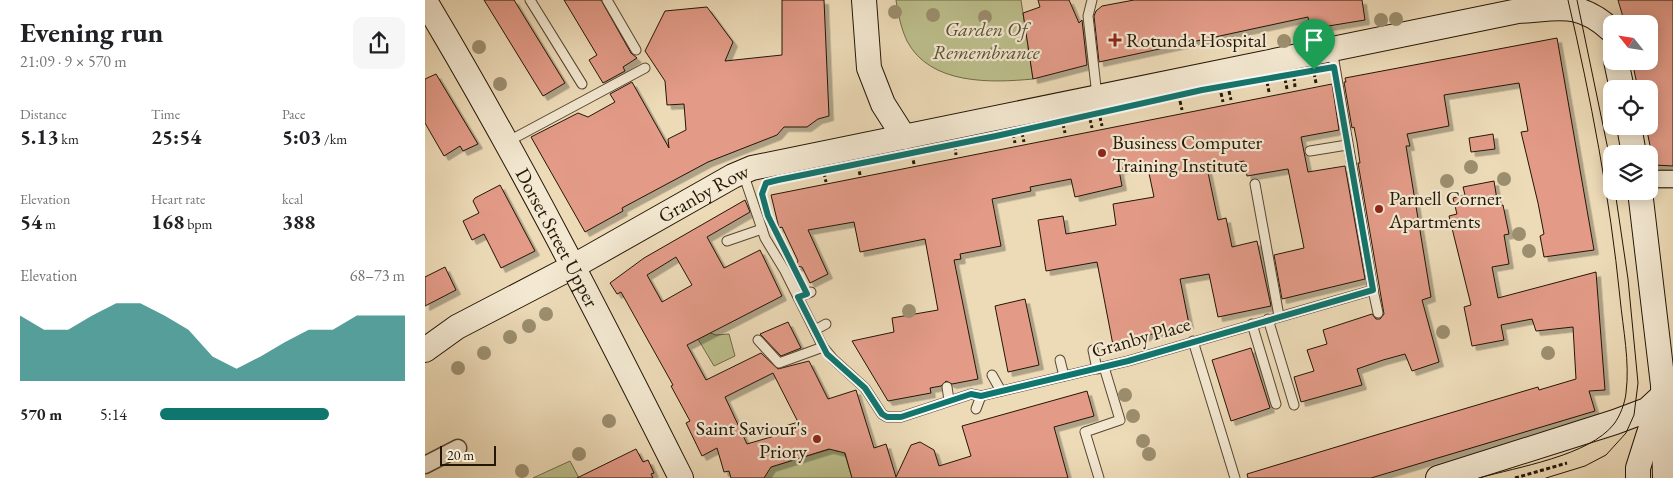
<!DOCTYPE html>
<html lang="en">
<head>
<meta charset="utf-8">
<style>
  :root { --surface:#fff; --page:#f6f6f6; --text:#202124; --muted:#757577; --accent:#0f766e }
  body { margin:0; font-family:"EB Garamond",serif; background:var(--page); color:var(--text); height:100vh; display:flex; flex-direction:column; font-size:19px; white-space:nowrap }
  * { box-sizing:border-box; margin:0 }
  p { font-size:16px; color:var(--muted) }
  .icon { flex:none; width:28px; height:28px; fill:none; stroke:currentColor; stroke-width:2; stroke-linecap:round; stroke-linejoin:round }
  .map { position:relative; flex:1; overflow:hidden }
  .side { display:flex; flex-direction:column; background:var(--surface); width:425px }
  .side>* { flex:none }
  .needle { width:32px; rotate:300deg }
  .tools { position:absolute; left:1178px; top:15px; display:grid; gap:10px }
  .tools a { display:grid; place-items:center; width:55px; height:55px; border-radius:10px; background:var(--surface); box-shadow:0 2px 12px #0003; font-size:25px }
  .scale { position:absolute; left:15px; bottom:12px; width:56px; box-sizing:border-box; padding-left:5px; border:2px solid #231605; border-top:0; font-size:14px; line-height:18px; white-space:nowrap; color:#231605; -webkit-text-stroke:4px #f3e8d1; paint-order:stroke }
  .pin { position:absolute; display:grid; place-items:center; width:42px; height:42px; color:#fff; margin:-51px -21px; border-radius:50% 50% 50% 0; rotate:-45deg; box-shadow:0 0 5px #0007 }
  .pin .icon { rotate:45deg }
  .round { display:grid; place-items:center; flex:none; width:52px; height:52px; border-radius:10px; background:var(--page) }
  .summary { display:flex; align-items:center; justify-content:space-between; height:85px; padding:0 20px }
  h1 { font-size:28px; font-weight:700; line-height:38px }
  .figures { display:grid; grid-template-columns:repeat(3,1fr); gap:8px; height:85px; padding:5px 20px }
  .figures div { display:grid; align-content:center }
  .figures b { font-size:21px; font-weight:700 }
  .figures small { font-size:14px; font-weight:400 }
  .figures p { font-size:14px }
  .chart { height:140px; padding:10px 20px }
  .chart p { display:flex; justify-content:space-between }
  .chart svg { width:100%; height:90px; margin-top:5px; fill:var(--accent); opacity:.7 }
  ul { padding:0 20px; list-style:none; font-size:16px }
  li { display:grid; grid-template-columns:80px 60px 1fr; align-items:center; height:38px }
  li i { height:12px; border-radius:6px; background:var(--accent) }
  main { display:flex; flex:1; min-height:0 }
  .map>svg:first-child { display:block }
</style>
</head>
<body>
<main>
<section class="side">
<div class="summary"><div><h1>Evening run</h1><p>21:09 · 9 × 570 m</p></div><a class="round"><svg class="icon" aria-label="share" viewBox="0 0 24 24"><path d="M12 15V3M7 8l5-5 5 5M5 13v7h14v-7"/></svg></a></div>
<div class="figures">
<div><p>Distance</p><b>5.13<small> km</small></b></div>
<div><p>Time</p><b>25:54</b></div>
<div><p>Pace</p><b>5:03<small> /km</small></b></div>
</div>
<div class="figures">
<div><p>Elevation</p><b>54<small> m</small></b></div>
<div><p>Heart rate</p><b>168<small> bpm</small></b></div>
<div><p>kcal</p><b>388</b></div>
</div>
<div class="chart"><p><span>Elevation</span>68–73 m</p>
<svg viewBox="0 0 160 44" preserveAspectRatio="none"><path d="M0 44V12L10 19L20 19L30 12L40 6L50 6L60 12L70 19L80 32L90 38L100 32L110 25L120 19L130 19L140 12L150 12L160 12V44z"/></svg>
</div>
<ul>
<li><b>570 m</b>5:14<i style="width:69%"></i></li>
</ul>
</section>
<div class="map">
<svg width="1248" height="478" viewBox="0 0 1248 478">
  <defs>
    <filter id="shadow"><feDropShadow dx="4.5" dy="4.5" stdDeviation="0" flood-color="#0004"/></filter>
  </defs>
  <rect width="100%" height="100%" fill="#eddbb8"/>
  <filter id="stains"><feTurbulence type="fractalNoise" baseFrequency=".004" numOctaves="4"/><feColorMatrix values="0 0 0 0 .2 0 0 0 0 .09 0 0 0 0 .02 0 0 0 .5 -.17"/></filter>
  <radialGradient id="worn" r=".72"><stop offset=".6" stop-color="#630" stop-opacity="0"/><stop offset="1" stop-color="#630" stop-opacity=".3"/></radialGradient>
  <g fill="#bcbf8c" stroke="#706a48">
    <path d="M471,0H596L608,79C566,83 505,85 482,41C476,28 473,14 471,0Z"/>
    <polygon points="277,330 291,335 304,334 310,356 289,366 270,334"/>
    <polygon points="409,448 411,451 419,451 427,478 336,478 342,468"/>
    <polygon points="145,461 154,478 108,478"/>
  </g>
  <g fill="#e39b88" stroke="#231605" fill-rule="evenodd" filter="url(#shadow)">
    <polygon points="59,0 89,0 140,83 118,96"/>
    <polygon points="139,0 176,0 206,53 212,58 198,67 200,71 178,83 164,60 172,55"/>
    <polygon points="357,0 399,0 404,116 393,119 382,127 359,127 352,135 283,162 197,208 198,211 160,232 106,137 153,113 163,117 190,102 185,94 207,82 244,148 243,139 261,130 259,104 242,105 240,81 220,51 240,11 282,7 308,42 300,61 357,55"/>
    <polygon points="613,0 644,0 654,23 657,20 662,65 608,79 598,13 615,7"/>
    <polygon points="709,0 937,0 940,20 885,29 883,17 674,62 669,16 671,11 677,6"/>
    <polygon points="1193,0 1248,0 1248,166 1229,165 1221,126 1224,126 1224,89 1213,89 1207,61 1224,61 1224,24 1200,24"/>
    <polygon points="1132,38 1169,250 1119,257 1115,236 1119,234 1113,203 1096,132 1103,131 1094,83 1019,95 1024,126 982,134 985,146 981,146 1006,297 997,300 1014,362 987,371 980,354 958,360 932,369 937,385 876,402 869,377 889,371 882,350 902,344 898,330 947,314 951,319 955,319 959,314 933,163 935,163 932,142 929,127 927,128 919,82 921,82 920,78"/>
    <polygon points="11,74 53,144 38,151 35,146 19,156 0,123 0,79"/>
    <polygon points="907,84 914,130 876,137 883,172 920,166 940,279 857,299 849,255 879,248 863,169 822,176 819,161 782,168 793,220 801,218 807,247 832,241 846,306 793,317 784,274 755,279 764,324 688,345 672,262 621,271 613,220 638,216 641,234 691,225 688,204 729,197 722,164 694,170 697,186 650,197 646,179 605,187 606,191 567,199 576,246 535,254 536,259 529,260 553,379 527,384 521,381 516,386 505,388 506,393 463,401 427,341 469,332 467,318 513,310 500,239 435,252 429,222 383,230 403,274 385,283 377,267 370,266 373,261 357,227 354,228 346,195"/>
    <polygon points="1068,134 1070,149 1046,152 1044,138"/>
    <polygon points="1069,181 1073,206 1078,205 1084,234 1079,235 1084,264 1067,267 1073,298 1171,272 1180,390 1164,391 1170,411 946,478 823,478 822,474 951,435 1096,392 1113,387 1114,390 1151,379 1148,327 1111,331 1107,319 1076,325 1079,340 1047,346 1039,307 1046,305 1024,216 1032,214 1028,198 1040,195 1038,187"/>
    <polygon points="75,185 110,251 76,268 59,234 47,240 38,221 54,213 48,201 50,198"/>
    <path d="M320,200L325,212L282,237L299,268L335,250L357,296L262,345L281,380L336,353L353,369L384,361L403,399L431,390L449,448L461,444L471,477L486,445L495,442L509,450L514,466L546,456L537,426L662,391L669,416L629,427L643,478H427L420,453L404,449L346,467L339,478H306L304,471L299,472L292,448L277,456L261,423L265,421L246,386L248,385L196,292L192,294L185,283L219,258ZM251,257L267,285L237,302L222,275ZM348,373L373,422L354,428L356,434L322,444L300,397Z"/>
    <polygon points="20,267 31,290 0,306 0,277"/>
    <polygon points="600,299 614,365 583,372 570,306"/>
    <polygon points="363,322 376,348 356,356 335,334"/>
    <polygon points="826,348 845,408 806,421 787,360"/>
    <polygon points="211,449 218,462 223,460 229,473 226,474 228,478 152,478"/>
  </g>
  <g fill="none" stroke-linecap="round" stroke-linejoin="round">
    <g stroke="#564732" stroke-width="11">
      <g id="lane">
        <polyline points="105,0 157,84"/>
        <polyline points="182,0 211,50"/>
        <polyline points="667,0 663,16 672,96"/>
        <polyline points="82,142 220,68"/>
        <polyline points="885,151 922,145"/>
        <polyline points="318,173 340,238 360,271 398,347 408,359 440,388 457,414 462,417 476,417 546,394 556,396 703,361 948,290 907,49"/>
        <polyline points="830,184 854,316"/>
        <polyline points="302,241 337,229"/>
        <polyline points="948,290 953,313"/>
        <polyline points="373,297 386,292"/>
        <polyline points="843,319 869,405"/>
        <polyline points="827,324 851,404"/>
        <polyline points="390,330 401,324"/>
        <polyline points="333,340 354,363 398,347"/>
        <polyline points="768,341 810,478"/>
        <polyline points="668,350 672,369"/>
        <polyline points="635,360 639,376"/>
        <polyline points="567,375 576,391"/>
        <polyline points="522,387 524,400"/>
        <polyline points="551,409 556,396"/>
        <polyline points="674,478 660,432 695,420 679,367"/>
      </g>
    </g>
    <g stroke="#564732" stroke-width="19">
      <g id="street">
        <polyline points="1224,179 1248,179"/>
        <polyline points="0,465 33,448"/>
      </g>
    </g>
    <g stroke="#231605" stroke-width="26">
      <g id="secondary">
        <polyline points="439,0 444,68 458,104 479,137"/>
        <path id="s1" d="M0,1C93,156 175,317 256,478"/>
        <polyline points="1191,61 1197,89"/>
        <polyline points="1204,126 1209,154"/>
        <polyline points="1215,191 1238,385 1240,478"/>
        <path id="s2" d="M0,350L32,327L149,266L308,176L327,168L1093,11C1133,9 1153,0 1185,29"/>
        <polyline points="1013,478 1190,422 1222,410 1235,398"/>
        <polyline points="1213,478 1213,468 1232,408"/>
      </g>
    </g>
    <g stroke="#231605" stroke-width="3" stroke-dasharray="4 2.5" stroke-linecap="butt">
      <polyline points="889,73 891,83"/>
      <polyline points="869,77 870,87"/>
      <polyline points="860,79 862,89"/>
      <polyline points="842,82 844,92"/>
      <polyline points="804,91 806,100"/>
      <polyline points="796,93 798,102"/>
      <polyline points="755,101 757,110"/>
      <polyline points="675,117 677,126"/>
      <polyline points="665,119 667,128"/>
      <polyline points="638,124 640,133"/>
      <polyline points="597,133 599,142"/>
      <polyline points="588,134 590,143"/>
      <polyline points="530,146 531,155"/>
      <polyline points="487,154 489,164"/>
      <polyline points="433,165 435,175"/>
      <polyline points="399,173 401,182"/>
      <polyline points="1090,478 1142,463"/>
    </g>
    <use href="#lane" stroke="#f3e8d1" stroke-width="9"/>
    <use href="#street" stroke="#f3e8d1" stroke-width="16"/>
    <use href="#secondary" stroke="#f3e8d1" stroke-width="24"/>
    <g stroke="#231605" stroke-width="1">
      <polyline points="1152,0 1186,164"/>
      <path d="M1054,478C1092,467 1164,456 1189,424C1195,416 1200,403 1201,393C1205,362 1198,329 1195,298C1185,198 1166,99 1143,0"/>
      <polyline points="1121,478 1160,466 1181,455 1201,433 1209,415 1213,383 1203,279 1190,191"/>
    </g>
  </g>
  <g fill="#9c8f6f">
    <circle cx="470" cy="12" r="7"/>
    <circle cx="508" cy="15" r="7"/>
    <circle cx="560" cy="17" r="7"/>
    <circle cx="971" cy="19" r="7"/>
    <circle cx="956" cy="20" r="7"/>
    <circle cx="876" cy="36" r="7"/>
    <circle cx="859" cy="41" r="7"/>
    <circle cx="54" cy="47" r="7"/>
    <circle cx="570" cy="53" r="7"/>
    <circle cx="75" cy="84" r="7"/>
    <circle cx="1046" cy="167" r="7"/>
    <circle cx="1079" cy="179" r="7"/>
    <circle cx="1022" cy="181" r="7"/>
    <circle cx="1094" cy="234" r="7"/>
    <circle cx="1104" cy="251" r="7"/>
    <circle cx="484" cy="311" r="7"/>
    <circle cx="121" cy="314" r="7"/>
    <circle cx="104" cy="326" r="7"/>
    <circle cx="1018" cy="332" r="7"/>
    <circle cx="85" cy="337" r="7"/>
    <circle cx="59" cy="353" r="7"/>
    <circle cx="1123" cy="353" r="7"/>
    <circle cx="33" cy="368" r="7"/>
    <circle cx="700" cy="395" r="7"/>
    <circle cx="708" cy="416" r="7"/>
    <circle cx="184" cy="421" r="7"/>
    <circle cx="718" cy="441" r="7"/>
    <circle cx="154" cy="454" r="7"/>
    <circle cx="724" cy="454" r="7"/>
    <circle cx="97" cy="471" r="7"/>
  </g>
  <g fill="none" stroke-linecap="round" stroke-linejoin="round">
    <g stroke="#fff" stroke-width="10">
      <polygon id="route" points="909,67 948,290 703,361 556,396 546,394 476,417 462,417 457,414 440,388 402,354 373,297 382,294 343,216 337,194 341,183 353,180 571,136 777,90"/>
    </g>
    <use href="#route" stroke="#0f766e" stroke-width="6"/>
  </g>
  <g fill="#8f2418" stroke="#f3e8d1" stroke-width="2">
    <path d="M687.5 32.5h5v5h5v5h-5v5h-5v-5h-5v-5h5z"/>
    <circle cx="677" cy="153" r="5"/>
    <circle cx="954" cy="209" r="5"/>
    <circle cx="392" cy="439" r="5"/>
  </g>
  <g text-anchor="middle" stroke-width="4.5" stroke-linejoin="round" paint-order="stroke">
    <g font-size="20" font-style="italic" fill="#595134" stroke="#f3e8d1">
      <text x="561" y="36">Garden Of<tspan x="561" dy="23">Remembrance</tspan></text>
    </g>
    <g font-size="20" fill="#231605" stroke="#f3e8d1" text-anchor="start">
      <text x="701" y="47">Rotunda Hospital</text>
      <text x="687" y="149">Business Computer<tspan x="687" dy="23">Training Institute</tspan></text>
      <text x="964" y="205">Parnell Corner<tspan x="964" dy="23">Apartments</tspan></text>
      <text x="382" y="435" text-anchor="end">Saint Saviour's<tspan x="382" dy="23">Priory</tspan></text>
    </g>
    <g font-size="20" fill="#231605" stroke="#f3e8d1">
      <text dy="7" stroke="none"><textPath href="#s2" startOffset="320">Granby Row</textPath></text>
      <text dy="7" stroke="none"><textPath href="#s1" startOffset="271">Dorset Street Upper</textPath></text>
      <text transform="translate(716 337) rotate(-16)" y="7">Granby Place</text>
    </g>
  </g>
  <rect width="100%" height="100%" filter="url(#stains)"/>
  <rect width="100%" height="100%" fill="url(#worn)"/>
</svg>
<div class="tools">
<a><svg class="needle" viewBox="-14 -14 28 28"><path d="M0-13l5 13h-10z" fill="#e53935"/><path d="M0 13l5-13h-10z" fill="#757577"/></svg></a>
<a><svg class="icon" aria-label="locate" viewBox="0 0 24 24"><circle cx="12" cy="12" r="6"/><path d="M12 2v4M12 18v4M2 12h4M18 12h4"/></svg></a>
<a><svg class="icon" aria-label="layers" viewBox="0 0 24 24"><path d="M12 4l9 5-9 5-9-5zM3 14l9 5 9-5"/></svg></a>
</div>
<div class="scale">20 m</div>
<div class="pin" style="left:889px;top:70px;background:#1e9e55"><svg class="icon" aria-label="arrive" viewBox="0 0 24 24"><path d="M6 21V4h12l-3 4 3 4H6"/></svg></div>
</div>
</main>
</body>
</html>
